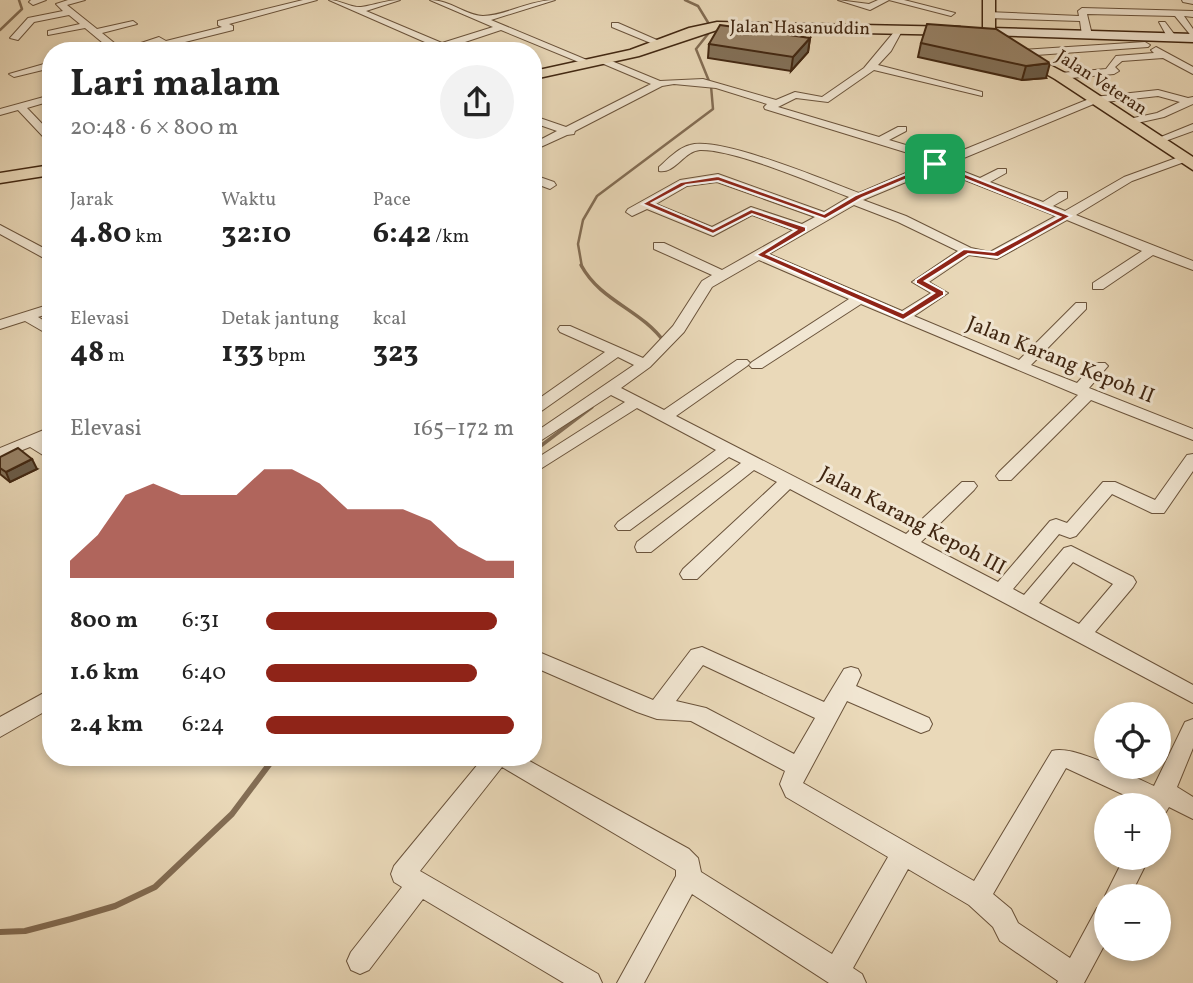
<!DOCTYPE html>
<html lang="id">
<head>
<meta charset="utf-8">
<style>
  :root { --surface:#fff; --page:#f2f2f2; --text:#222; --muted:#767676; --accent:#8f2418 }
  body { margin:0; font-family:Vollkorn,serif; background:var(--page); color:var(--text); height:100vh; display:flex; flex-direction:column; font-size:26px; white-space:nowrap }
  * { box-sizing:border-box; margin:0 }
  p { font-size:23px; color:var(--muted) }
  .icon { flex:none; width:38px; height:38px; fill:none; stroke:currentColor; stroke-width:2; stroke-linecap:round; stroke-linejoin:round }
  .map { position:relative; flex:1; overflow:hidden }
  .details { position:absolute; left:42px; top:42px; width:500px; height:724px; display:flex; flex-direction:column; background:var(--surface); border-radius:28px; box-shadow:0 4px 10px #0003 }
  .details>* { flex:none }
  .buttons { position:absolute; left:1094px; top:702px; display:grid; gap:14px }
  .buttons a { display:grid; place-items:center; width:77px; height:77px; border-radius:50%; background:var(--surface); box-shadow:0 4px 10px #0003; font-size:35px }
  .pin { position:absolute; display:grid; place-items:center; width:60px; height:60px; color:#fff; margin:-30px; border-radius:14px; box-shadow:0 4px 10px #0006 }
  .round { display:grid; place-items:center; flex:none; width:74px; height:74px; border-radius:37px; background:var(--page) }
  .overview { display:flex; align-items:center; justify-content:space-between; height:119px; padding:0 28px }
  h1 { font-size:38px; font-weight:700; line-height:52px }
  .figures { display:grid; grid-template-columns:repeat(3,1fr); gap:10px; height:119px; padding:7px 28px }
  .figures div { display:grid; align-content:center }
  .figures b { font-size:30px; font-weight:700 }
  .figures small { font-size:19px; font-weight:400 }
  .figures p { font-size:19px }
  .chart { height:196px; padding:14px 28px }
  .chart p { display:flex; justify-content:space-between }
  .chart svg { width:100%; height:126px; margin-top:7px; fill:var(--accent); opacity:.7 }
  ul { padding:0 28px; list-style:none; font-size:23px }
  li { display:grid; grid-template-columns:112px 84px 1fr; align-items:center; height:52px }
  li i { height:18px; border-radius:9px; background:var(--accent) }
  .map>svg:first-child { display:block }
</style>
</head>
<body>
<div class="map">
<svg width="1193" height="983" viewBox="0 0 1193 983">
  <rect width="100%" height="100%" fill="#ead9b9"/>
  <filter id="stains"><feTurbulence type="fractalNoise" baseFrequency=".00286" numOctaves="4"/><feColorMatrix values="0 0 0 0 .2 0 0 0 0 .09 0 0 0 0 .02 0 0 0 .5 -.17"/></filter>
  <radialGradient id="worn" r=".72"><stop offset=".6" stop-color="#630" stop-opacity="0"/><stop offset="1" stop-color="#630" stop-opacity=".3"/></radialGradient>
  <g fill="none" stroke-linecap="round" stroke-linejoin="round">
    <g stroke="#836d54" stroke-width="2.5">
      <polyline points="0,30 22,9 19,0"/>
      <polyline points="582,267 578,244 583,220 597,196 713,109 711,86 696,49 712,29 698,6 685,0"/>
    </g>
    <g stroke="#836d54" stroke-width="3.5">
      <path d="M581,265C601,302 641,309 665,343"/>
      <polyline points="534,451 592,407"/>
    </g>
    <polyline stroke="#836d54" stroke-width="6" points="0,932 25,931 71,919 115,906 155,887 232,814 274,758"/>
    <g stroke="#6a533b" stroke-width="2">
      <g id="street">
        <polygon points="31,0 46,0 33,5 29,2"/>
        <polygon points="68,0 85,0 67,5 97,29 133,21 137,24 102,33 118,46 117,51 105,51 109,48 85,28 48,35 48,31 80,24 69,15 34,22 18,40 10,38 28,18 63,11 56,4"/>
        <polygon points="303,0 317,0 229,24 233,26 233,30 165,47 158,43 131,51 126,48 159,37 166,41 222,27 218,25 218,21"/>
        <path d="M329,0C340,0 351,8 361,7C375,5 386,0 400,0L366,11L442,43L493,27L430,0C450,0 467,16 483,16C504,16 530,0 555,0L491,20L594,63L586,65L501,30L438,51H427L434,46Z"/>
        <polygon points="838,0 869,4 878,0 904,0 955,13 951,16 889,0 870,10"/>
        <polygon points="1182,0 1193,0 1193,4 1183,2"/>
        <polygon points="1082,8 1193,11 1193,17 1184,16 1193,29 1193,38 1175,16 1087,14 1092,35 1087,38 1082,35 1080,21 987,18 983,15 987,12 1079,16 1078,11"/>
        <polygon points="1159,22 1165,22 1177,38 1175,40 1169,40"/>
        <polygon points="612,23 618,23 666,44 658,46 612,27"/>
        <path d="M899,26L903,29L891,51L878,65L982,92V96L874,70L828,102L796,98L778,107L879,137L898,127H906V131L889,140L946,157L1094,97L1158,90L1188,98L1193,97V104L1164,117L1128,125L1124,124V120L1157,113L1180,102L1158,96L1096,103L947,165L980,178L998,169H1006V173L990,182L1043,202L1059,192H1067V198L1053,206L1065,211L1124,177L1179,157H1187V161L1132,181L1076,215L1193,261V270L1153,255L1103,289H1093V283L1142,251L1067,220L997,259L969,255L929,282L948,293L914,316L1019,360L1076,303H1086V309L1031,365L1077,383L1095,363H1105L1108,366L1089,388L1193,429V440L1091,400L1011,480H999L996,476L999,472L1078,395L861,304L762,368H752L749,365L752,362L849,299L759,260L712,287L684,332L650,367L621,388L664,410L737,360H747L750,363L747,366L676,416L906,534L962,482H974L977,486L974,490L921,542L998,582L1050,521L1056,519L1067,523L1103,482H1115L1155,500L1187,455L1193,454V471L1164,513H1152L1112,494L1076,536L1070,538L1059,534L1013,589L1024,595L1064,548L1071,546L1133,577L1136,582L1133,587L1095,632L1193,685V703L790,489L697,579H683L680,574L683,569L777,482L754,470L651,552H637L635,547L637,542L741,463L729,457L630,530H618L615,526L618,522L716,450L637,408L534,473V460L625,402L611,395L534,445V433L634,365L618,357L540,412L534,414V402L605,352L560,332L558,329L560,326H570L643,358L673,326L702,281L712,275L654,249V243H664L722,270L793,230L752,215L713,236L647,209L632,216L626,212L628,209L680,180L718,174L824,212L849,197C815,184 734,149 700,150C684,151 675,174 659,171V167C668,159 678,148 690,145C720,136 827,181 859,193L934,161L765,109L764,107L767,104L716,88L674,84L662,86L575,131L574,134L567,135L534,150V143L557,131L534,123V116L566,127L651,84L599,62L597,60L602,57L660,81L703,79L776,100L795,92L822,97L864,68ZM937,169L1056,216L990,252L971,248L906,216L863,200ZM717,182L815,217L802,224L751,207L712,227L656,204L687,186ZM854,205L898,222L958,251L912,282L931,293L902,311L769,254ZM1073,562L1113,584L1079,624L1039,603Z"/>
        <polygon points="1145,42 1150,45 1148,47 1022,56 1017,53 1022,50"/>
        <polygon points="1156,47 1193,67 1193,74 1163,58 1122,61 1115,67 1119,71 1114,74 1060,79 1055,76 1060,73 1106,69 1116,56 1154,53 1151,50"/>
        <polygon points="51,62 51,68 14,77 9,74"/>
        <polygon points="51,95 51,101 27,108 51,133 51,145 18,110 0,115 0,109"/>
        <polygon points="1193,124 1193,131 1157,144 1151,141"/>
        <polygon points="534,175 554,182 556,185 550,189 534,183"/>
        <polygon points="0,225 51,252 51,262 0,234"/>
        <polygon points="51,304 51,313 38,317 51,325 51,336 25,321 0,329 0,320"/>
        <polygon points="51,427 51,438 44,441 51,446 51,460 30,447 0,459 0,448"/>
        <path d="M702,647L824,702L844,669L851,667L858,669L861,675L856,686L929,718L932,724L929,730L921,733L847,701L803,783L974,881L1052,751C1074,744 1131,776 1154,786L1185,722L1193,719V748L1177,787L1193,797V819L1169,807L1166,812L1158,815V805H1146L1066,768L993,894L1011,909L1018,923L1070,958L1097,908L1106,905V942L1084,983H1057L1058,981L1000,941L993,927L969,905L908,869L853,968L862,974L866,983H829L692,894L644,983H617L676,876V870L502,767L420,871L598,974L602,983H564L423,899L369,970L360,974L351,970L347,961L351,952L402,887L394,882L391,874L394,866L483,758H524L689,849L698,858L701,872L832,954L888,857L786,797L780,784L785,771L691,721L657,719L637,712L534,667V650L653,700L691,650ZM703,665L815,718L794,754L706,708L676,701Z"/>
        <polygon points="51,689 51,708 0,737 0,717"/>
        <polygon points="1124,858 1149,858 1130,896 1106,896 1106,899 1105,896"/>
      </g>
    </g>
    <g stroke="#402611" stroke-width="3">
      <polygon id="secondary" points="990,28 1193,34 1193,42 986,35 986,29"/>
    </g>
    <g stroke="#402611" stroke-width="3">
      <g id="primary">
        <polygon points="983,0 995,0 995,35 990,36 983,32"/>
        <polygon points="717,22 960,27 967,31 960,35 717,30 639,56 534,79 534,71 630,50 689,28"/>
        <polygon points="1018,48 1065,73 1193,157 1193,170 1055,79 1013,55 1013,49"/>
        <polygon points="51,165 51,175 0,183 0,173"/>
      </g>
    </g>
    <use href="#street" fill="#f1e6d2" fill-rule="evenodd"/>
    <use href="#secondary" fill="#f1e6d2" fill-rule="evenodd"/>
    <use href="#primary" fill="#ead9b9" fill-rule="evenodd"/>
  </g>
  <g fill="#837159" stroke="#402611" stroke-width="2">
    <polygon points="996,29 1046,78 1022,80 918,57 921,43"/>
    <polygon points="810,38 808,52 791,71 708,58 709,44"/>
    <polygon points="0,457 37,469 10,482 0,474"/>
  </g>
  <g fill="#6a5c49" stroke="#402611" stroke-width="2">
    <polygon points="810,38 808,52 791,71 793,57"/>
    <polygon points="1050,63 1046,78 1022,80 1026,66"/>
    <polygon points="32,459 37,469 10,482 6,472"/>
  </g>
  <g fill="#988368" stroke="#402611" stroke-width="2">
    <polygon points="927,24 996,29 1050,63 1026,66 921,43"/>
    <polygon points="720,25 810,38 793,57 709,44"/>
    <polygon points="18,448 32,459 6,472 0,468 0,457"/>
  </g>
  <path fill="#8f2418" stroke="#fff" stroke-width="2" fill-rule="evenodd" d="M935,162L1071,216L998,257L968,254L925,281L944,291V295L903,320L756,255L796,230L752,214L713,234L642,204L681,182L718,176L824,214L856,195ZM935,167L1060,217L994,252L964,249L916,280V283L934,293L903,313L767,254L806,231V227L751,209L713,229L652,203L686,185L718,181L825,219L862,198Z"/>
  <g text-anchor="middle" stroke-width="6" stroke-linejoin="round" paint-order="stroke">
    <g font-size="18" fill="#402611" stroke="#f1e6d2">
      <text transform="translate(800 27) rotate(1)" y="6">Jalan Hasanuddin</text>
      <text transform="translate(1102 82) rotate(33)" y="6">Jalan Veteran</text>
    </g>
    <g font-size="21" fill="#402611" stroke="#f1e6d2">
      <text transform="translate(1061 359) rotate(22)" y="7">Jalan Karang Kepoh II</text>
      <text transform="translate(913 520) rotate(28)" y="7">Jalan Karang Kepoh III</text>
    </g>
  </g>
  <rect width="100%" height="100%" filter="url(#stains)"/>
  <rect width="100%" height="100%" fill="url(#worn)"/>
</svg>
<div class="buttons">
<a><svg class="icon" aria-label="locate" viewBox="0 0 24 24"><circle cx="12" cy="12" r="6"/><path d="M12 2v4M12 18v4M2 12h4M18 12h4"/></svg></a>
<a>+</a>
<a>−</a>
</div>
<div class="pin" style="left:935px;top:164px;background:#1e9e55"><svg class="icon" aria-label="arrive" viewBox="0 0 24 24"><path d="M6 21V4h12l-3 4 3 4H6"/></svg></div>
<section class="details">
<div class="overview"><div><h1>Lari malam</h1><p>20:48 · 6 × 800 m</p></div><a class="round"><svg class="icon" aria-label="share" viewBox="0 0 24 24"><path d="M12 15V3M7 8l5-5 5 5M5 13v7h14v-7"/></svg></a></div>
<div class="figures">
<div><p>Jarak</p><b>4.80<small> km</small></b></div>
<div><p>Waktu</p><b>32:10</b></div>
<div><p>Pace</p><b>6:42<small> /km</small></b></div>
</div>
<div class="figures">
<div><p>Elevasi</p><b>48<small> m</small></b></div>
<div><p>Detak jantung</p><b>133<small> bpm</small></b></div>
<div><p>kcal</p><b>323</b></div>
</div>
<div class="chart"><p><span>Elevasi</span>165–172 m</p>
<svg viewBox="0 0 160 44" preserveAspectRatio="none"><path d="M0 44V38L10 29L20 15L30 11L40 15L50 15L60 15L70 6L80 6L90 11L100 20L110 20L120 20L130 24L140 33L150 38L160 38V44z"/></svg>
</div>
<ul>
<li><b>800 m</b>6:31<i style="width:93%"></i></li>
<li><b>1.6 km</b>6:40<i style="width:85%"></i></li>
<li><b>2.4 km</b>6:24<i style="width:100%"></i></li>
</ul>
</section>
</div>
</body>
</html>
